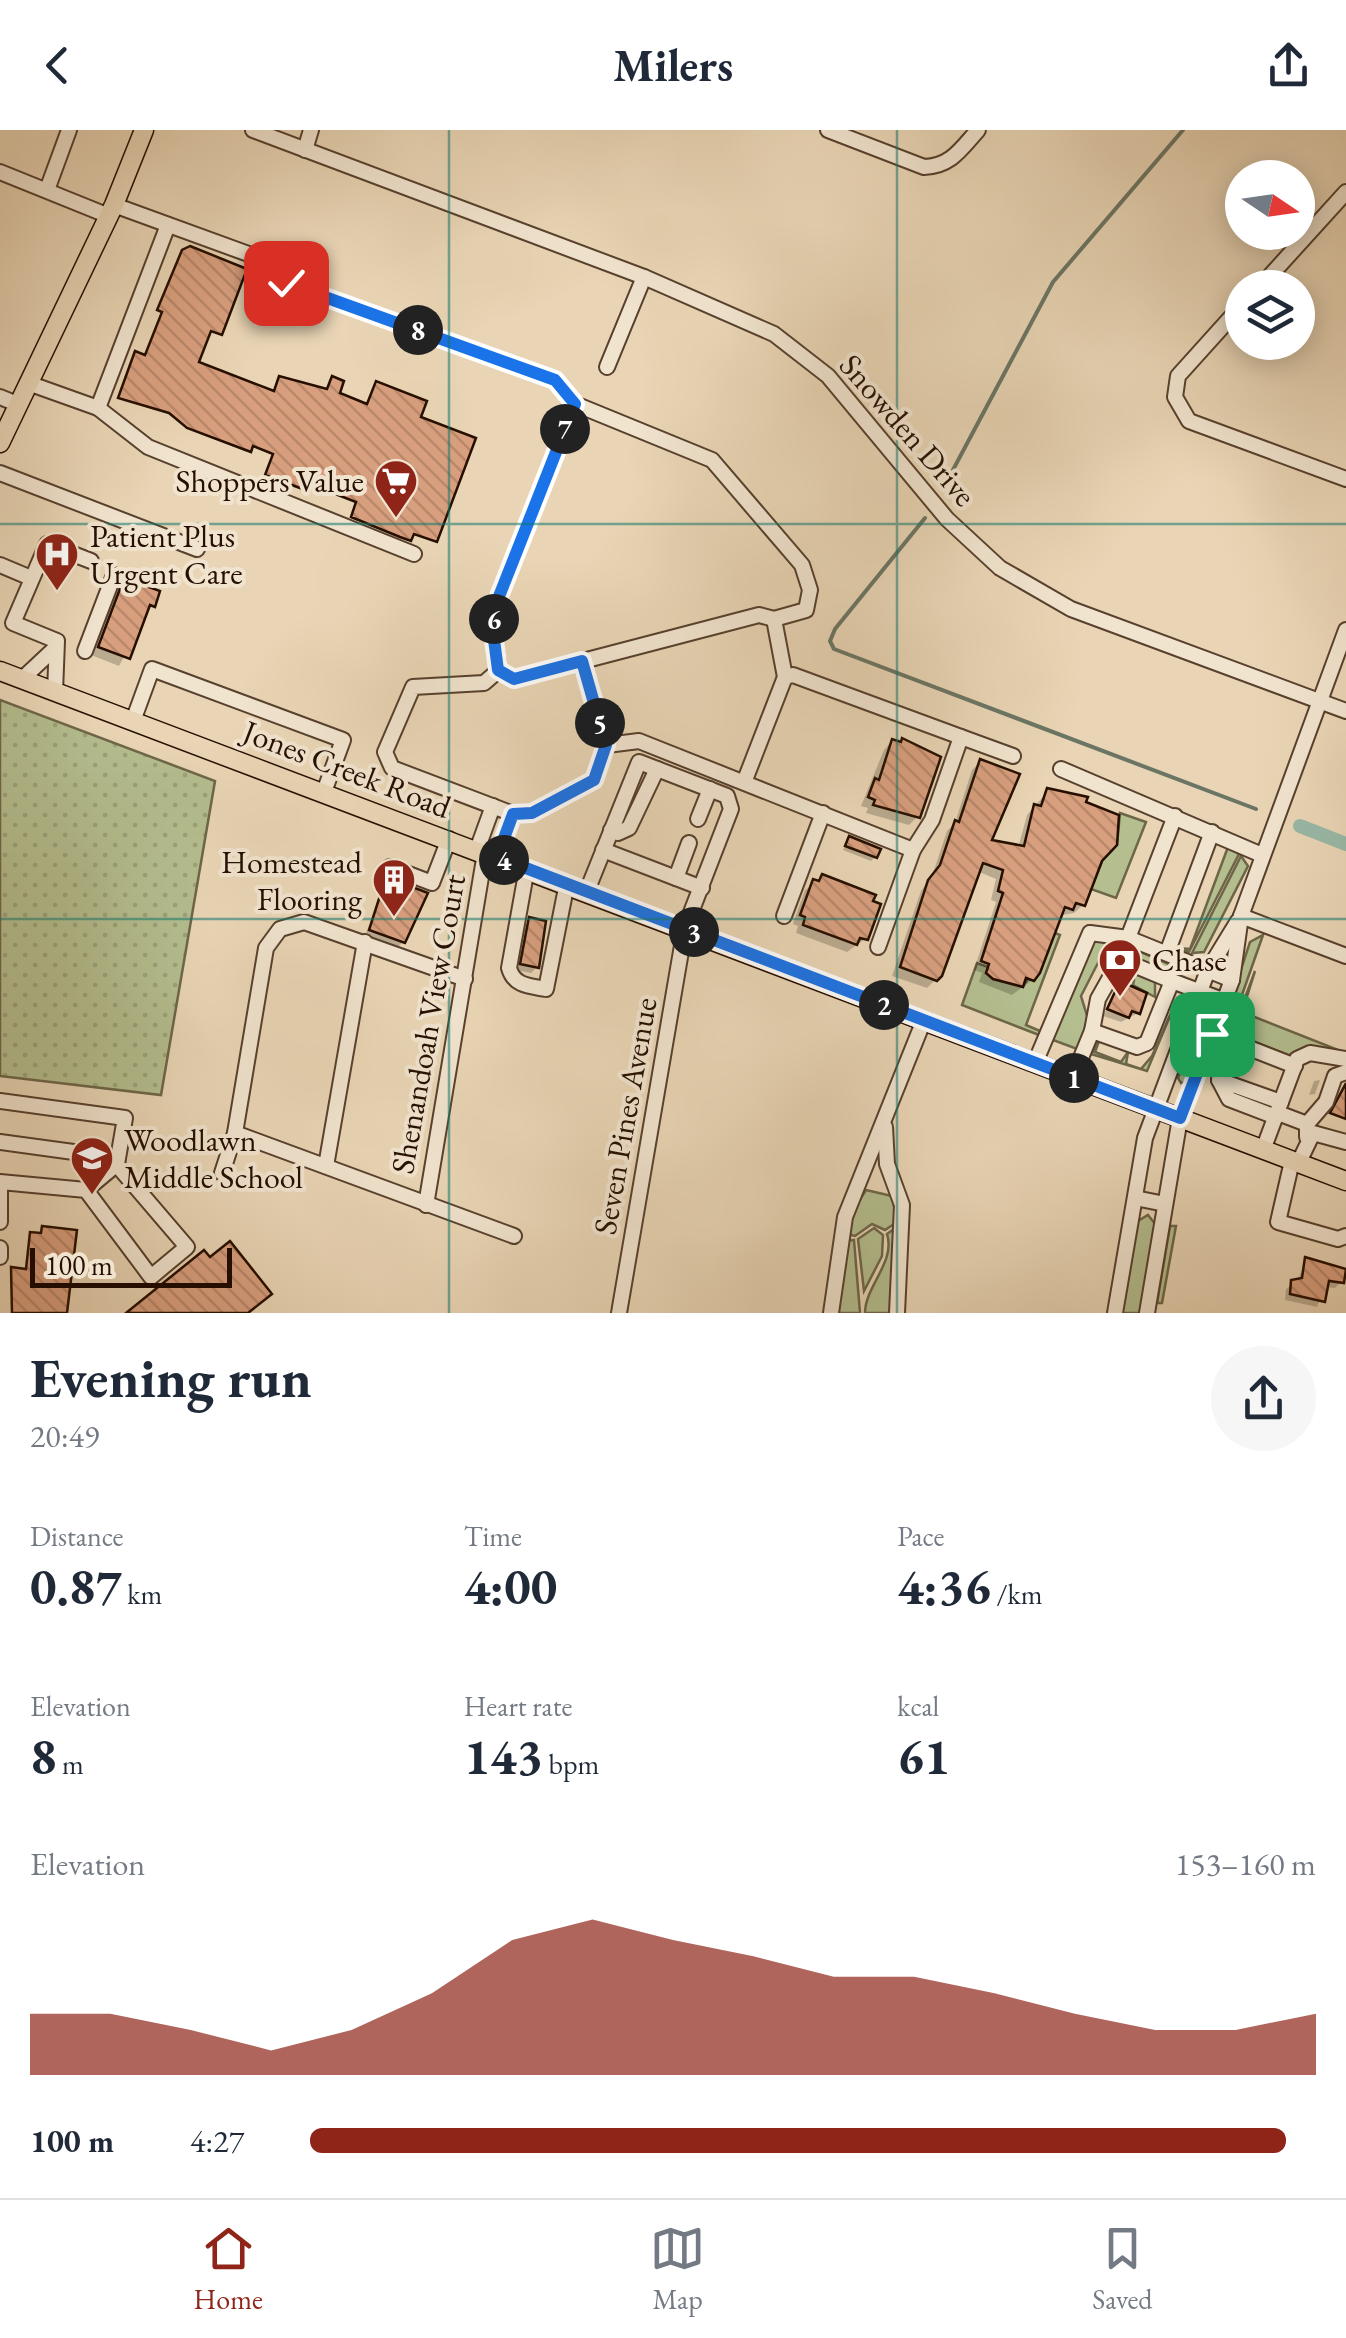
<!DOCTYPE html>
<html lang="en">
<head>
<meta charset="utf-8">
<style>
  :root { --surface:#fff; --page:#f6f6f7; --text:#1f2937; --muted:#747a83; --line:#e0e1e3; --accent:#8f2418 }
  body { margin:0; font-family:"EB Garamond",serif; background:var(--page); color:var(--text); height:100vh; display:flex; flex-direction:column; font-size:38px; white-space:nowrap }
  * { box-sizing:border-box; margin:0 }
  p { font-size:32px; color:var(--muted) }
  .icon { flex:none; width:55px; height:55px; fill:none; stroke:currentColor; stroke-width:2; stroke-linecap:round; stroke-linejoin:round }
  .map { position:relative; height:1183px; overflow:hidden }
  .panel { display:flex; flex-direction:column; background:var(--surface); flex:1 }
  .panel>* { flex:none }
  .needle { width:65px; rotate:103deg }
  .tools { position:absolute; left:1225px; top:30px; display:grid; gap:20px }
  .tools a { display:grid; place-items:center; width:90px; height:90px; border-radius:50%; background:var(--surface); box-shadow:0 5px 25px #0003; font-size:50px }
  .scale { position:absolute; left:30px; bottom:25px; width:202px; box-sizing:border-box; padding-left:10px; border:5px solid #260f00; border-top:0; font-size:28px; line-height:35px; white-space:nowrap; color:#260f00; -webkit-text-stroke:8px #f1e4cf; paint-order:stroke }
  .pin { position:absolute; display:grid; place-items:center; width:85px; height:85px; color:#fff; margin:-42px; border-radius:20px; box-shadow:0 5px 15px #0006 }
  .km { position:absolute; width:50px; height:50px; margin:-25px; border-radius:50%; background:#222; color:#fff; font-size:28px; line-height:50px; text-align:center }
  .round { display:grid; place-items:center; flex:none; width:105px; height:105px; border-radius:52px; background:var(--page) }
  .head { display:flex; align-items:center; justify-content:space-between; height:170px; padding:0 30px }
  h1 { font-size:55px; font-weight:700; line-height:75px }
  .figures { display:grid; grid-template-columns:repeat(3,1fr); gap:15px; height:170px; padding:10px 30px }
  .figures div { display:grid; align-content:center }
  .figures b { font-size:50px; font-weight:700 }
  .figures small { font-size:28px; font-weight:400 }
  .figures p { font-size:28px }
  .chart { height:280px; padding:20px 30px }
  .chart p { display:flex; justify-content:space-between }
  .chart svg { width:100%; height:180px; margin-top:10px; fill:var(--accent); opacity:.7 }
  ul { padding:0 30px; list-style:none; font-size:32px }
  li { display:grid; grid-template-columns:160px 120px 1fr; align-items:center; height:75px }
  li i { height:25px; border-radius:12px; background:var(--accent) }
  header { display:flex; justify-content:space-between; align-items:center; height:130px; padding:0 30px; background:var(--surface); font-size:45px; font-weight:700 }
  .dock { display:flex; justify-content:space-around; align-items:center; height:140px; border-top:2px solid var(--line); background:var(--surface); font-size:28px; color:var(--muted) }
  .dock a { display:grid; justify-items:center; gap:5px }
  .dock .selected { color:var(--accent) }
  .map>svg:first-child { display:block }
</style>
</head>
<body>
<header><svg class="icon" aria-label="back" viewBox="0 0 24 24"><path d="M15 5l-7 7 7 7"/></svg>Milers<svg class="icon" aria-label="share" viewBox="0 0 24 24"><path d="M12 15V3M7 8l5-5 5 5M5 13v7h14v-7"/></svg></header>
<div class="map">
<svg width="1346" height="1183" viewBox="0 0 1346 1183">
  <defs>
    <pattern id="park-dots" width="8" height="8" patternUnits="userSpaceOnUse" patternTransform="scale(2.5)"><rect width="8" height="8" fill="#b4be8f"/><path d="M2 2h.1M6 6h.1" fill="none" stroke="#9ba27a" stroke-width="1.8" stroke-linecap="round"/></pattern>
    <pattern id="building-back-hatch" width="6" height="6" patternUnits="userSpaceOnUse" patternTransform="scale(2.5)"><rect width="6" height="6" fill="#d89f7e"/><path d="M-1 5l2 2M0 0l6 6M5-1l2 2" fill="none" stroke="#b9886b"/></pattern>
  </defs>
  <rect width="100%" height="100%" fill="#e9d5b5"/>
  <filter id="stains"><feTurbulence type="fractalNoise" baseFrequency=".002" numOctaves="4"/><feColorMatrix values="0 0 0 0 .2 0 0 0 0 .09 0 0 0 0 .02 0 0 0 .5 -.17"/></filter>
  <radialGradient id="worn" r=".72"><stop offset=".6" stop-color="#630" stop-opacity="0"/><stop offset="1" stop-color="#630" stop-opacity=".3"/></radialGradient>
  <g fill="#b4be8f" stroke="#6d6648" stroke-width="2.5">
    <polygon points="1120,683 1146,692 1116,768 1091,759 1102,731 1117,715"/>
    <polygon points="1228,717 1239,724 1189,822 1178,818 1190,819"/>
    <polygon points="1241,726 1248,736 1204,822 1192,823"/>
    <polygon points="1055,803 1060,805 1026,895 1040,901 1039,905 962,875 977,833 988,837 986,843 1023,857"/>
    <polygon points="1263,805 1229,902 1223,894 1250,812"/>
    <polygon points="1108,808 1183,840 1178,844 1119,823 1101,827 1081,866 1089,892 1077,919 1053,910 1088,819 1095,809"/>
    <polygon points="1255,841 1242,882 1346,923 1288,925 1232,903"/>
    <polygon points="1130,842 1155,852 1155,867 1133,855 1134,850 1122,846 1116,849"/>
    <polygon points="1178,867 1147,941 1091,924 1099,911 1095,922 1121,932 1128,922 1126,934 1141,939 1152,926"/>
    <polygon points="1211,877 1213,882 1187,951 1181,953 1178,948 1205,878"/>
    <polygon points="866,1060 892,1066 897,1092 885,1100 872,1094 855,1106 847,1104 854,1079"/>
    <polygon points="1148,1085 1156,1095 1140,1183 1122,1183 1138,1091"/>
    <polygon points="1170,1096 1176,1096 1162,1173 1157,1173"/>
    <polygon points="874,1098 883,1105 882,1126 864,1161 858,1109"/>
    <path d="M894,1099L893,1183H865C865,1156 896,1132 887,1104Z"/>
    <polygon points="854,1110 860,1183 837,1183 846,1111"/>
  </g>
  <polygon fill="url(#park-dots)" stroke="#6d6648" stroke-width="2.5" points="0,570 215,651 161,965 0,946"/>
  <g fill="#0003">
    <polygon points="181,124 220,204 208,201 196,234 274,263 337,265 418,289 434,412 411,403 408,411 351,388 357,373 300,351 296,358 266,346 274,325 250,316 247,322 186,298 168,284 119,269 135,225 145,228 163,183 158,182"/>
    <polygon points="125,450 152,475 119,536 91,525 116,459"/>
    <polygon points="892,611 930,621 917,687 909,695 866,683 868,678 861,676 884,620"/>
    <polygon points="980,632 988,711 1018,718 1027,685 1048,661 1100,730 1083,775 1074,783 1058,786 1032,850 1012,865 979,852 982,843 974,840 996,772 991,770 996,749 977,741 935,850 927,858 892,846 921,761 932,746 947,701 955,693 972,640"/>
    <polygon points="849,709 875,727 871,731 843,720"/>
    <polygon points="823,747 865,809 847,822 796,803 798,796 793,794 805,760"/>
    <polygon points="387,750 403,812 397,818 365,806"/>
    <polygon points="530,790 537,837 531,843 516,840 524,796"/>
    <polygon points="1121,854 1138,883 1121,892 1103,886"/>
    <polygon points="1320,950 1315,964 1309,965 1314,951"/>
    <polygon points="1306,1130 1341,1152 1335,1158 1325,1157 1317,1177 1285,1170 1286,1159 1297,1152"/>
  </g>
  <g fill="none" stroke-linecap="round" stroke-linejoin="round">
    <g stroke="#6b7564" stroke-width="4">
      <polyline points="946,353 1053,152 1183,0"/>
      <polyline points="925,388 835,499 830,511 834,519 1256,679"/>
    </g>
    <polyline stroke="#99b9a7" stroke-width="14" points="1300,696 1346,714"/>
  </g>
  <g fill="url(#building-back-hatch)" stroke="#260f00" stroke-width="2.5">
    <polygon points="190,116 247,139 222,205 211,201 199,232 274,261 279,246 327,259 332,246 344,251 340,263 367,274 376,251 427,271 421,287 476,308 437,412 414,404 411,411 400,407 351,387 356,372 302,351 300,358 265,345 273,324 253,316 251,322 187,298 169,283 118,268 135,221 145,225 162,182 157,180 182,120"/>
    <polygon points="124,448 160,461 155,477 150,475 130,529 98,517"/>
    <polygon points="902,608 941,627 920,688 873,675 875,670 868,667 875,648 879,650 892,609 901,612"/>
    <polygon points="980,629 1020,644 992,710 1024,716 1034,674 1041,676 1047,658 1088,667 1086,672 1119,685 1117,715 1102,731 1085,776 1076,773 1073,780 1065,777 1040,843 1034,851 1026,848 1023,857 993,849 986,843 989,834 981,831 1003,763 998,761 1003,740 983,733 942,846 937,851 900,837 928,750 940,735 955,690 959,692"/>
    <polygon points="849,706 881,719 877,728 845,716"/>
    <polygon points="822,744 876,765 873,771 881,774 868,810 860,808 857,815 803,795 805,787 800,785 813,749 819,751"/>
    <polygon points="386,747 428,763 405,813 369,800"/>
    <polygon points="529,787 546,791 539,838 520,834"/>
    <polygon points="1120,851 1147,863 1140,884 1132,881 1129,888 1107,879"/>
    <polygon points="1346,953 1346,989 1330,983"/>
    <polygon points="42,1096 77,1100 67,1183 12,1183 11,1137 26,1139 30,1102 41,1103"/>
    <polygon points="230,1111 272,1164 248,1183 126,1183 204,1120 210,1127"/>
    <polygon points="1305,1127 1346,1139 1344,1153 1329,1151 1325,1172 1290,1164 1291,1150 1302,1148"/>
  </g>
  <g fill="none" stroke-linecap="round" stroke-linejoin="round">
    <g stroke="#57402d" stroke-width="18">
      <g id="minor">
        <polyline points="253,0 644,147 774,204 828,246 947,389 1000,438 1071,479 1346,581"/>
        <path d="M828,0L924,37C951,36 961,19 978,0"/>
        <polyline points="305,20 311,0"/>
        <polyline points="0,42 109,86"/>
        <polyline points="47,60 69,0"/>
        <polyline points="114,75 254,126 263,144 555,250 575,274 712,330 802,435 810,460 806,480 774,489 785,547"/>
        <polyline points="1259,158 1346,62"/>
        <polyline points="1242,175 1178,246 1175,267 1189,291 1346,349"/>
        <polyline points="607,237 644,147"/>
        <polyline points="28,253 98,278 168,95"/>
        <polyline points="0,267 17,274"/>
        <polyline points="575,274 496,474 493,502 499,540 514,549 759,485 774,489"/>
        <polyline points="98,278 148,317 414,424"/>
        <polyline points="0,343 197,419"/>
        <polyline points="0,435 31,448"/>
        <polyline points="85,521 114,445"/>
        <polyline points="581,531 607,615"/>
        <polyline points="499,540 484,553 413,557 385,622 392,638 513,684 533,683 594,650 607,615 639,611 913,720 932,690 961,607 1013,626"/>
        <polyline points="22,549 53,520"/>
        <polyline points="55,562 57,511 13,493 47,414 91,431"/>
        <polyline points="133,591 152,539 343,610 324,662"/>
        <polyline points="1061,639 1262,725"/>
        <polyline points="745,650 785,547 793,545 961,607"/>
        <polyline points="698,689 710,659"/>
        <polyline points="611,700 618,703 629,698 657,639"/>
        <polyline points="477,720 493,676"/>
        <polyline points="603,720 702,758"/>
        <polyline points="497,727 513,684"/>
        <polyline points="390,737 432,753 449,709"/>
        <path d="M527,738L509,838C514,856 529,856 546,859L567,753"/>
        <polyline points="676,748 689,713"/>
        <polyline points="587,761 639,632 727,666 731,679 685,798 619,1183"/>
        <polyline points="784,786 823,683"/>
        <polyline points="1241,786 1346,826"/>
        <polyline points="1128,808 1175,686"/>
        <polyline points="878,817 913,720"/>
        <polyline points="1167,823 1212,702"/>
        <polyline points="1092,901 1098,869 1116,837 1129,833 1172,851"/>
        <polyline points="1226,909 1295,936"/>
        <polyline points="1234,912 1219,950 1281,972"/>
        <polyline points="1035,933 1090,803 1128,808 1232,850"/>
        <polyline points="1073,947 1092,901 1137,917 1147,913 1172,851 1225,871"/>
        <polyline points="1219,950 1229,969 1276,987"/>
        <polyline points="0,971 125,988 117,1034 86,1060"/>
        <polyline points="1278,983 1307,994"/>
        <polyline points="885,997 887,1034 902,1075 897,1183"/>
        <polyline points="235,1003 514,1106"/>
        <polyline points="1307,1007 1307,994 1326,972 1335,946 1346,942"/>
        <polyline points="0,1012 110,1027 187,1117 151,1147 86,1060 0,1052 0,1092"/>
        <polyline points="1263,1020 1297,929 1310,923 1346,929"/>
        <polyline points="1292,1031 1278,1092 1338,1109 1346,1106"/>
        <polyline points="1298,1034 1313,1003 1346,1012"/>
        <polyline points="326,1036 365,812"/>
        <polyline points="222,1043 235,1003 266,818 280,799 304,792 465,849"/>
        <polyline points="1135,1068 1165,1074"/>
        <polyline points="426,1075 485,723"/>
        <polyline points="0,1118 0,1127"/>
        <polyline points="831,1183 845,1087 924,890"/>
        <polyline points="1115,1183 1145,1008 1208,840 1238,791"/>
        <polyline points="1147,1183 1180,988 1232,850 1241,786 1346,500"/>
      </g>
    </g>
    <g stroke="#260f00" stroke-width="21">
      <g id="major">
        <polyline points="0,313 114,75 144,0"/>
        <polyline points="0,541 1346,1051"/>
      </g>
    </g>
    <use href="#minor" stroke="#f1e4cf" stroke-width="14"/>
    <use href="#major" stroke="#e9d5b5" stroke-width="18"/>
  </g>
  <g fill="none" stroke-linecap="round" stroke-linejoin="round">
    <g stroke="#fff" stroke-width="20">
      <polyline id="route" points="286,153 555,250 575,274 496,474 493,502 498,540 514,549 582,531 606,615 594,650 532,683 513,684 497,727 1180,988 1212,904"/>
    </g>
    <use href="#route" stroke="#1a73e8" stroke-width="12"/>
  </g>
  <path fill="none" stroke="#0f766e" stroke-width="2.5" stroke-opacity="0.55" d="M449,0V1183M897,0V1183M0,394H1346M0,789H1346"/>
  <defs>
    <g id="supermarket-pin" transform="scale(2.25)"><path d="M0 17L-7.5 6A9.5 9.5 0 1 1 7.5 6Z" fill="#8f2418" stroke="#f1e4cf"/><path d="M-6-5.5h2.5l.6 2H6L4.5 2H-2.5L-4.4-4H-6ZM-1.5 3.2a1.3 1.3 0 1 0 .1 0ZM3 3.2a1.3 1.3 0 1 0 .1 0Z" fill="#fff"/></g>
    <g id="hospital-pin" transform="scale(2.25)"><path d="M0 17L-7.5 6A9.5 9.5 0 1 1 7.5 6Z" fill="#8f2418" stroke="#f1e4cf"/><path d="M-5-5h3v3.5h4V-5h3V5h-3V1.5h-4V5h-3Z" fill="#fff"/></g>
    <g id="building-pin" transform="scale(2.25)"><path d="M0 17L-7.5 6A9.5 9.5 0 1 1 7.5 6Z" fill="#8f2418" stroke="#f1e4cf"/><path d="M-4-6H4V6H1V3H-1V6H-4ZM-2.5-4.3h1.7v1.8h-1.7ZM.8-4.3h1.7v1.8H.8ZM-2.5-1h1.7V.8h-1.7ZM.8-1h1.7V.8H.8Z" fill="#fff"/></g>
    <g id="bank-pin" transform="scale(2.25)"><path d="M0 17L-7.5 6A9.5 9.5 0 1 1 7.5 6Z" fill="#8f2418" stroke="#f1e4cf"/><path d="M-6-4H6V4H-6ZM0-2.3a2.3 2.3 0 1 0 0 4.6a2.3 2.3 0 1 0 0-4.6Z" fill="#fff"/></g>
    <g id="school-pin" transform="scale(2.25)"><path d="M0 17L-7.5 6A9.5 9.5 0 1 1 7.5 6Z" fill="#8f2418" stroke="#f1e4cf"/><path d="M0-5L7-2L0 1L-7-2ZM-4 1L0 2.5L4 1V4Q0 6-4 4Z" fill="#fff"/></g>
  </defs>
  <g fill-rule="evenodd">
    <use href="#supermarket-pin" x="396" y="351"/>
    <use href="#hospital-pin" x="57" y="424"/>
    <use href="#building-pin" x="394" y="750"/>
    <use href="#bank-pin" x="1120" y="830"/>
    <use href="#school-pin" x="92" y="1028"/>
  </g>
  <g text-anchor="middle" stroke-width="8" stroke-linejoin="round" paint-order="stroke">
    <g font-size="32" fill="#260f00" stroke="#f1e4cf">
      <text transform="translate(908 300) rotate(49)" y="11">Snowden Drive</text>
      <text transform="translate(347 639) rotate(21)" y="11">Jones Creek Road</text>
      <text transform="translate(428 894) rotate(-80)" y="11">Shenandoah View Court</text>
      <text transform="translate(625 986) rotate(-80)" y="11">Seven Pines Avenue</text>
    </g>
    <g font-size="32" fill="#260f00" stroke="#f1e4cf" text-anchor="start">
      <text x="364" y="362" text-anchor="end">Shoppers Value</text>
      <text x="90" y="417">Patient Plus<tspan x="90" dy="37">Urgent Care</tspan></text>
      <text x="362" y="743" text-anchor="end">Homestead<tspan x="362" dy="37">Flooring</tspan></text>
      <text x="1152" y="841">Chase</text>
      <text x="124" y="1021">Woodlawn<tspan x="124" dy="37">Middle School</tspan></text>
    </g>
  </g>
  <rect width="100%" height="100%" filter="url(#stains)"/>
  <rect width="100%" height="100%" fill="url(#worn)"/>
</svg>
<div class="tools">
<a><svg class="needle" viewBox="-14 -14 28 28"><path d="M0-13l5 13h-10z" fill="#e53935"/><path d="M0 13l5-13h-10z" fill="#747a83"/></svg></a>
<a><svg class="icon" aria-label="layers" viewBox="0 0 24 24"><path d="M12 4l9 5-9 5-9-5zM3 14l9 5 9-5"/></svg></a>
</div>
<div class="scale">100 m</div>
<div class="pin" style="left:1212px;top:904px;background:#1e9e55"><svg class="icon" aria-label="arrive" viewBox="0 0 24 24"><path d="M6 21V4h12l-3 4 3 4H6"/></svg></div>
<div class="pin" style="left:286px;top:153px;background:#d93025"><svg class="icon" aria-label="check" viewBox="0 0 24 24"><path d="M5 12l5 5 9-10"/></svg></div>
<b class="km" style="left:1074px;top:948px">1</b>
<b class="km" style="left:884px;top:875px">2</b>
<b class="km" style="left:694px;top:802px">3</b>
<b class="km" style="left:504px;top:730px">4</b>
<b class="km" style="left:600px;top:593px">5</b>
<b class="km" style="left:494px;top:489px">6</b>
<b class="km" style="left:565px;top:299px">7</b>
<b class="km" style="left:418px;top:200px">8</b>
</div>
<section class="panel">
<div class="head"><div><h1>Evening run</h1><p>20:49</p></div><a class="round"><svg class="icon" aria-label="share" viewBox="0 0 24 24"><path d="M12 15V3M7 8l5-5 5 5M5 13v7h14v-7"/></svg></a></div>
<div class="figures">
<div><p>Distance</p><b>0.87<small> km</small></b></div>
<div><p>Time</p><b>4:00</b></div>
<div><p>Pace</p><b>4:36<small> /km</small></b></div>
</div>
<div class="figures">
<div><p>Elevation</p><b>8<small> m</small></b></div>
<div><p>Heart rate</p><b>143<small> bpm</small></b></div>
<div><p>kcal</p><b>61</b></div>
</div>
<div class="chart"><p><span>Elevation</span>153–160 m</p>
<svg viewBox="0 0 160 44" preserveAspectRatio="none"><path d="M0 44V29L10 29L20 33L30 38L40 33L50 24L60 11L70 6L80 11L90 15L100 20L110 20L120 24L130 29L140 33L150 33L160 29V44z"/></svg>
</div>
<ul>
<li><b>100 m</b>4:27<i style="width:97%"></i></li>
</ul>
</section>
<nav class="dock">
<a class="selected"><svg class="icon" aria-label="home" viewBox="0 0 24 24"><path d="M3 11l9-7 9 7M6 9v11h12V9"/></svg>Home</a>
<a><svg class="icon" aria-label="map" viewBox="0 0 24 24"><path d="M3 6l6-2 6 2 6-2v14l-6 2-6-2-6 2zM9 4v14M15 6v14"/></svg>Map</a>
<a><svg class="icon" aria-label="saved" viewBox="0 0 24 24"><path d="M7 4h10v16l-5-4-5 4z"/></svg>Saved</a>
</nav>
</body>
</html>
